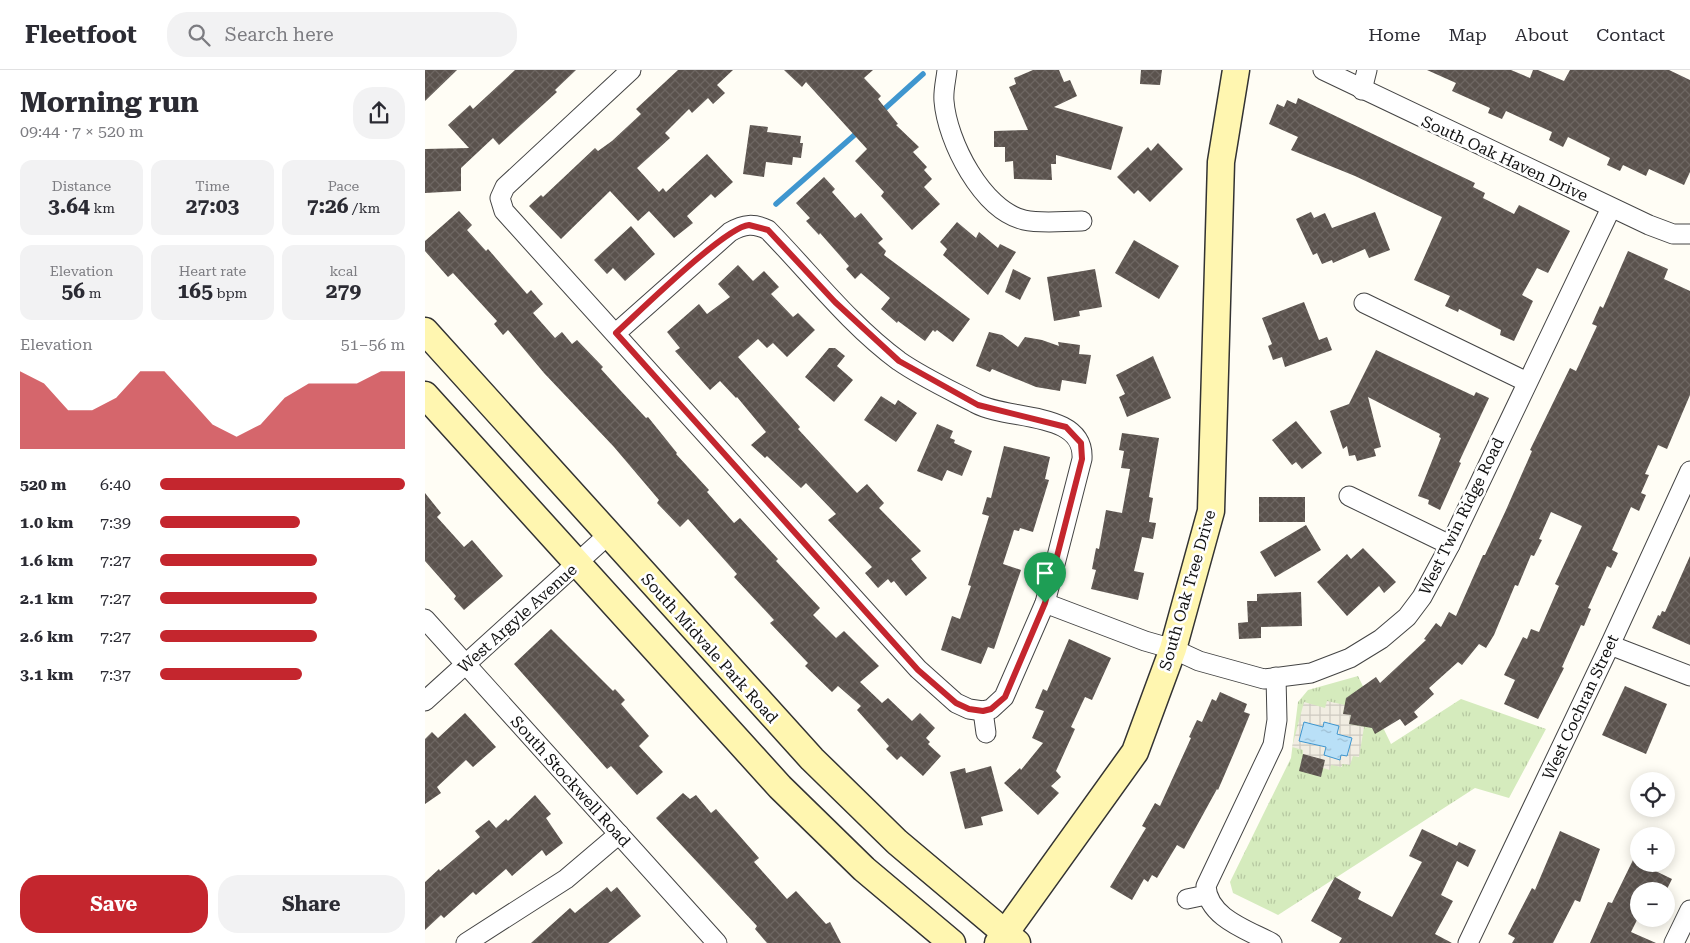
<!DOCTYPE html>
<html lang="en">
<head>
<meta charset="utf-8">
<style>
  :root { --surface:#fff; --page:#f2f2f3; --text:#2b2b33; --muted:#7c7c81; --line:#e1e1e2; --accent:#c4262e }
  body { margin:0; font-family:"Roboto Serif",serif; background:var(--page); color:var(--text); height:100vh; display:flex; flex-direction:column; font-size:19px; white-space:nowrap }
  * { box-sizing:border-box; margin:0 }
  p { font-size:16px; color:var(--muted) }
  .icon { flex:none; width:28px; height:28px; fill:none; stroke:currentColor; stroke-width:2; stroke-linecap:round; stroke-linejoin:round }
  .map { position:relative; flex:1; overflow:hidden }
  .details { display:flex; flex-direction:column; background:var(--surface); width:425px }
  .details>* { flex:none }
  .tools { position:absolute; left:1205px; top:702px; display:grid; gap:10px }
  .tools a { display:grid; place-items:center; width:45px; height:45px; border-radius:50%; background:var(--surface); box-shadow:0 2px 12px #0003; font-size:25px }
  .pin { position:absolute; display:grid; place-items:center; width:42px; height:42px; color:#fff; margin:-51px -21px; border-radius:50% 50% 50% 0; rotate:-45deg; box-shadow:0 0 5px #0007 }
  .pin .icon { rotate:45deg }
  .round { display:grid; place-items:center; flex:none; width:52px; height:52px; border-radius:20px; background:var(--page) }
  .headline { display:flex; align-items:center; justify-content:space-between; height:85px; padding:0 20px }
  h1 { font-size:28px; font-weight:700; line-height:38px }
  .metrics { display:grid; grid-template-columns:repeat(3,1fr); gap:8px; height:85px; padding:5px 20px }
  .metrics div { display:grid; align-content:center; border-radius:12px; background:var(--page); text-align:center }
  .metrics b { font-size:21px; font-weight:700 }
  .metrics small { font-size:14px; font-weight:400 }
  .metrics p { font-size:14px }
  .chart { height:140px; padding:10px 20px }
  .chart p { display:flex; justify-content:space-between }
  .chart svg { width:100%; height:90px; margin-top:5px; fill:var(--accent); opacity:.7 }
  .action { display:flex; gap:10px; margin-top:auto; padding:10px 20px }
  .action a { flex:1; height:58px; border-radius:20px; background:var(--accent); color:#fff; font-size:20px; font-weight:700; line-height:58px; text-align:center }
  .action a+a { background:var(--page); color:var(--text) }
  ul { padding:0 20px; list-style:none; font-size:16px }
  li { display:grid; grid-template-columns:80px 60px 1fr; align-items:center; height:38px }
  li i { height:12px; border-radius:6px; background:var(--accent) }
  header { display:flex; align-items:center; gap:30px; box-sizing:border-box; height:70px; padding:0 25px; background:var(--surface); border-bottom:1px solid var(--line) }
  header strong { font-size:24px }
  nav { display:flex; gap:28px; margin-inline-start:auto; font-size:18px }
  .search { width:350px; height:45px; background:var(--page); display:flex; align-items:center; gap:12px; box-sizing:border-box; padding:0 18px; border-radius:20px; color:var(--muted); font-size:19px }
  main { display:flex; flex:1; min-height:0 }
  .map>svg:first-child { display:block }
</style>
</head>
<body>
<header>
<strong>Fleetfoot</strong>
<div class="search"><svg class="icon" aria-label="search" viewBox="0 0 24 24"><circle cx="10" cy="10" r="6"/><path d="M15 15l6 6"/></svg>Search here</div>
<nav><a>Home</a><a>Map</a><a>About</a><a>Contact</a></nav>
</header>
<main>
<section class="details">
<div class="headline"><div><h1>Morning run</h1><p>09:44 · 7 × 520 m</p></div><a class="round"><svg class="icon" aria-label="share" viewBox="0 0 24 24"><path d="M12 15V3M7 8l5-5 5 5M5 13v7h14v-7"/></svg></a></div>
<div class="metrics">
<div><p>Distance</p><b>3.64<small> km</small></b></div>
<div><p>Time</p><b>27:03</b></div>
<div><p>Pace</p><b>7:26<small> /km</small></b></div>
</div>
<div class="metrics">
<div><p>Elevation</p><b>56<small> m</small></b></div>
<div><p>Heart rate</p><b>165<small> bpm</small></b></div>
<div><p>kcal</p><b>279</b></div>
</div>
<div class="chart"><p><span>Elevation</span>51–56 m</p>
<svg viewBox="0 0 160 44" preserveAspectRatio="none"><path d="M0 44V6L10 12L20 25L30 25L40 19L50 6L60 6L70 19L80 32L90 38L100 32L110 19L120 12L130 12L140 12L150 6L160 6V44z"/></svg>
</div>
<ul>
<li><b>520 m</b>6:40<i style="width:100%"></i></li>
<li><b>1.0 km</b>7:39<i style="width:57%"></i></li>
<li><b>1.6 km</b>7:27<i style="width:64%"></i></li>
<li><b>2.1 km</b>7:27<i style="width:64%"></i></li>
<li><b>2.6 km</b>7:27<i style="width:64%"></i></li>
<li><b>3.1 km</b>7:37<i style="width:58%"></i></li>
</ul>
<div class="action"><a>Save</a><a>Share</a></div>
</section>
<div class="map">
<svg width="1265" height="873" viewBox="0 0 1265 873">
  <defs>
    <pattern id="park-tufts" width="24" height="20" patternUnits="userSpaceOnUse" patternTransform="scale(1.25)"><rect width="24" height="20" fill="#d5ebbd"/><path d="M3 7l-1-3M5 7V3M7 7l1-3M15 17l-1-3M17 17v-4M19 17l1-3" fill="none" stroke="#b6c8a1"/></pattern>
    <pattern id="plaza-grid" width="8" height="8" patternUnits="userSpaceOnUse" patternTransform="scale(1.25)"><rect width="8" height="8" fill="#f1ede2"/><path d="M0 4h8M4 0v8" fill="none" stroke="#cecac1"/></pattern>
    <pattern id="water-ripples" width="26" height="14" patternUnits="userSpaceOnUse" patternTransform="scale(1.25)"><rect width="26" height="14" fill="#b9e0f7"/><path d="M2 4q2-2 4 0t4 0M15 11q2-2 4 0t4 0" fill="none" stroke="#9ebfd3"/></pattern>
    <pattern id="building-cross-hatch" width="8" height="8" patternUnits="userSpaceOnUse" patternTransform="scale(1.25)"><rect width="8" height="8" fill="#5a524d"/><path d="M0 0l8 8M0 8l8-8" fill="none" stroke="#6d6662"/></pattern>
  </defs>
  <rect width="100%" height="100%" fill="#fffdf5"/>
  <polygon fill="url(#park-tufts)" points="933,606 966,674 1036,629 1121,659 1084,728 1050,718 853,845 808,823 805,812 866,688 873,632 883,620"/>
  <path fill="url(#plaza-grid)" fill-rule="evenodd" d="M902,631L920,635L918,643L926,645L924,654L939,657L934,687L928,686L925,695L917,694V697L906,695L905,700L898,698L878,684V680L867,677L879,632L900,638ZM879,652L898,657L914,656L912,664L915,689L899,685L901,677Z"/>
  <polygon fill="url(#water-ripples)" stroke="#3f96cf" points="879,652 898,657 899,652 914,656 912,664 927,668 922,686 916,685 915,690 899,685 901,677 874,671"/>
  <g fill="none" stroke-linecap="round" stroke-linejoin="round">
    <g stroke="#3f96cf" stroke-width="5.5">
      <polyline points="456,42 498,4"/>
      <polyline points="351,134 434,61"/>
    </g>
  </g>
  <g fill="url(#building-cross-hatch)">
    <polygon points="0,0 32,0 0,31"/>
    <polygon points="90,0 151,0 130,20 132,22 74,75 68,68 36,98 36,121 0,123 0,79 44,78 23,55 45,35 48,39"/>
    <polygon points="253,0 308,0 292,15 300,23 288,34 283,28 267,43 264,39 240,63 245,68 212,98 234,122 238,118 241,122 282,84 308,112 290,128 286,124 262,146 268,153 249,168 224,141 213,151 185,121 136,169 104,136 116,125 118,127 170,78 173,81 187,71 216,44 211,39"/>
    <polygon points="359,0 448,0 439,8 456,26 453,29 473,54 471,55 494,77 488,82 502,97 499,100 507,109 499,117 515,134 487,160 456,126 459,122 430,91 442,79 381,12 377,17"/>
    <polygon points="608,0 634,0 639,12 645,10 652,26 629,37 698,57 686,100 631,85 631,94 626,94 627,110 589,109 588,91 580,92 580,77 569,77 569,61 603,60 584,17 591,14 589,8"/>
    <polygon points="716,0 737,0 735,15 715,14"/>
    <polygon points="1002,0 1086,0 1105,8 1108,0 1113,0 1139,11 1145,0 1244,0 1265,10 1265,102 1259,115 1224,99 1221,106 1198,95 1195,101 1182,95 1185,88 1143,67 1138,77 1124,70 1127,62 1081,41 1077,49 1063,43 1065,38 1027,21 1031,13"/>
    <polygon points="873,28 1050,113 1048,117 1060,123 1058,128 1089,144 1094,135 1145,161 1123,203 1112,198 1097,225 1108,231 1089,271 1075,265 1076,260 1034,239 1033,242 1020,236 1025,226 989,210 1017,147 930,106 866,80 873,67 844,54 852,34 859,37 862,30 871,34"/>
    <polygon points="325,55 343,57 342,62 376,66 375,73 378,73 376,88 368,87 367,95 341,92 339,107 318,104"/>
    <polygon points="733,73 758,99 725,132 713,120 709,124 692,107 723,77 726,81"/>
    <polygon points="399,107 410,119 407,122 430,148 436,143 458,169 453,173 461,181 459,185 545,249 528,272 512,260 510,262 508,260 500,271 473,251 472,253 456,239 465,228 436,203 430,209 421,199 424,196 395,163 394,165 381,151 385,148 371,133"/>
    <polygon points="34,141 47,155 42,160 61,181 63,179 102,224 106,220 118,234 108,243 130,268 137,262 147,274 152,270 178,297 176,299 195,320 221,348 223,347 252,383 251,384 284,420 282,422 309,453 315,448 353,489 351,491 395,538 388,545 411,568 419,561 454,596 435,612 457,633 463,628 487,651 495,643 510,658 501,668 505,672 503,674 516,686 498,706 476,686 472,690 461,679 464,676 432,640 436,636 413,616 407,622 380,596 383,593 345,553 349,550 309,507 312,504 263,449 255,457 232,433 234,430 189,377 119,303 83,260 78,265 69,254 72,251 28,203 23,207 0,181 0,171"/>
    <polygon points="886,142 889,148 900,143 907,158 950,142 965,180 944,188 940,179 908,193 907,190 897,194 892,183 888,185 871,149"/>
    <polygon points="532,152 551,168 554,162 573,178 575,174 591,182 563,225 518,185 522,179 515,172"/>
    <polygon points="206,156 230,184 200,211 188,198 182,204 169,190"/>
    <polygon points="709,170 754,196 734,229 690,203"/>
    <polygon points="1203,181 1243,199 1239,209 1265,221 1265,325 1242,379 1233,375 1220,404 1224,405 1216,423 1221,425 1214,441 1206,437 1187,480 1193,483 1186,498 1182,496 1163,538 1166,539 1159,556 1156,555 1137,597 1139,598 1113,649 1079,634 1090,610 1079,605 1098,567 1102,569 1106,559 1114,562 1134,516 1130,514 1157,456 1126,442 1114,469 1117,470 1109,486 1106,485 1093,516 1090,515 1069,565 1061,578 1054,574 1037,595 1033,592 1004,618 1009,624 989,642 993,647 980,656 975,649 950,664 947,658 924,654 926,645 918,644 921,628 951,607 955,613 1001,570 999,569 1011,553 1016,557 1024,542 1031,546 1058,485 1060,485 1081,440 1107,381 1105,380 1145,298 1151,301 1172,256 1167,254 1175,236 1178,238"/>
    <polygon points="313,195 328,211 339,201 354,217 346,224 368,247 373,243 390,260 362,287 348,273 342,278 333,269 313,287 375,357 373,359 432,423 442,414 459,433 454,438 496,481 486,489 502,508 481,526 469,511 466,513 463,509 453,518 440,503 447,497 403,450 411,444 381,413 376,418 342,386 340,388 326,375 341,362 312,327 311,328 295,311 285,320 250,281 255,278 242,262 274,234 282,244 305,227 293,214"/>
    <polygon points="588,199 606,208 595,230 580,222"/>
    <polygon points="670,199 677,237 654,241 655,246 629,251 622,207"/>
    <polygon points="879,232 894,270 902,267 907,280 860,297 857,287 848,290 843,276 847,274 837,248"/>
    <polygon points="564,262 577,265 593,277 600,267 617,270 634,276 633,272 655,275 654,284 666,285 661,314 637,310 635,321 611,317 567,299 565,302 551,296"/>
    <polygon points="404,278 410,278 420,286 412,296 428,310 409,332 380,307"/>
    <polygon points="951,280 1049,326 1051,322 1064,328 1034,392 1036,393 1015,440 1003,434 1004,430 993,426 1016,368 1014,367 1015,364 943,327 956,377 949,379 951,386 932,391 930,385 924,386 922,376 918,379 905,341 924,334"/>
    <polygon points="728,286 746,328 702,347 694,327 700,324 691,305"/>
    <polygon points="456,326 470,335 473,330 492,343 471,372 439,350"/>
    <polygon points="871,351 897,383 877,399 871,392 867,395 847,370"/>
    <polygon points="512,354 528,361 525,368 530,370 529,373 547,381 537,406 522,400 517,411 492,401"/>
    <polygon points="697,363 734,368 724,427 728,428 724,452 731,453 728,469 717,467 709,501 719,503 713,530 666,519 671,500 667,499 671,478 674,479 681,440 697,443 705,399 696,398 699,381 694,380"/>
    <polygon points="579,376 625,387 620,409 624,410 608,462 595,458 594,461 589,460 578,494 596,500 569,579 563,577 556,594 516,580 527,546 535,549 546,516 543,515 564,446 557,444 562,427 566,428"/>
    <polygon points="0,423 16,443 12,447 39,477 47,470 78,506 39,540 29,529 31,526 0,491"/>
    <rect x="834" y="427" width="46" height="25"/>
    <polygon points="881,455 896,480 850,507 835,482"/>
    <polygon points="938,478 971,512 959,523 954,516 922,546 892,512 922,484 926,489"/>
    <polygon points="1265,486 1265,575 1227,558 1233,545 1235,546 1237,541 1240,542"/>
    <polygon points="876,522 877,556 836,557 836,568 814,569 813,553 823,552 822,531 832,531 832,524"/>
    <polygon points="126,559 188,621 190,619 200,630 196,634 224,666 214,676 238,702 212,725 186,696 182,699 89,594"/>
    <polygon points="644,569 686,588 667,630 660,627 646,657 650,659 631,701 636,707 626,716 634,723 613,745 579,713 595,698 596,700 618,673 607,668 619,641 610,638 618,619 622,621"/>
    <polygon points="1200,616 1242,634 1221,684 1177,665"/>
    <polygon points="795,622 822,634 819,642 825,644 812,676 793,720 792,719 759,779 752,775 732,808 727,805 723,812 719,809 707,830 685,817 721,758 717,756 730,733 735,736 766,668 764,667 772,650 777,652 787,629 791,631"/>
    <polygon points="40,643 71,677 48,697 41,690 12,717 16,723 0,734 0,669 7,662 13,668"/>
    <polygon points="878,684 900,690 896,707 874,701"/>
    <polygon points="566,696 578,741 556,747 558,755 540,759 525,702 540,698 541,703"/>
    <polygon points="258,723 265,729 271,725 286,743 291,739 334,788 329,792 362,829 371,821 401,854 405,852 416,873 342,873 330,859 332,856 231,748"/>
    <polygon points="110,725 126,744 121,748 138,773 121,786 117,780 87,806 81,799 51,825 48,822 19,848 16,845 0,860 0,812 14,799 15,801 55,767 50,761 64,750 71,758 81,749 83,751"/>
    <polygon points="997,759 1032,776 1034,772 1051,780 1043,797 1032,791 1016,825 1028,831 1010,864 1027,873 914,873 917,868 886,851 910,807 936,822 933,829 967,847 997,792 984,786"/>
    <polygon points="1135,761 1175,779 1155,832 1150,830 1128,873 1087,873 1090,868 1083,864 1107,818 1110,820"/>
    <polygon points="1208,790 1247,809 1241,821 1214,821 1214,846 1206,862 1231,873 1165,873 1183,832 1187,833"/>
    <polygon points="182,817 186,822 192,817 216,846 183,873 106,873 145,838 150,843"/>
  </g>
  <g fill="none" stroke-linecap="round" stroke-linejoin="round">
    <g stroke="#444" stroke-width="21">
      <g id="street">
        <path d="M522,0C521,10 518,21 519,31C522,71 557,140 599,150C617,154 639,151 657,151"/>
        <polyline points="898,0 1224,155 1248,164 1265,164"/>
        <polyline points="937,20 942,0"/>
        <polyline points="939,233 1102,312"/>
        <path d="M191,263L305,162C319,154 329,153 343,160C385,203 425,255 474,291C497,307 525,320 550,333C582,351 660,340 657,389L620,533L579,627L566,639L558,641L544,639L531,633L493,599L79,141L75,128L80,117L206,0"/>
        <polyline points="924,426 1025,475"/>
        <polyline points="620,533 720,571 748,579 774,591 839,609 886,603 925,588 956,569 982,547 997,527 1025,475 1186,138"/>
        <polyline points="0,549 292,873"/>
        <polyline points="1185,575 1265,606"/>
        <polyline points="0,631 183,465"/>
        <polyline points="558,641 561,663"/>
        <polyline points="762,829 781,825"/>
        <polyline points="41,873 141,809 194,764"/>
        <path d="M847,873C823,860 783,848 781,816L848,675L852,650L851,607"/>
        <polyline points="1043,873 1185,575 1265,401"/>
        <polyline points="1249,873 1265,840"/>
      </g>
    </g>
    <g stroke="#333" stroke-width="29">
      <g id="secondary">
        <polyline points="0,261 387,689 472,772 592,873"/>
        <polyline points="0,325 355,717 439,799 527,873"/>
        <polyline points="573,873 710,682 748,579 786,441 796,92 811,0"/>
      </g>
    </g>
    <use href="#street" stroke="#fff" stroke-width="19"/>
    <use href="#secondary" stroke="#fff6b0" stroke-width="26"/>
  </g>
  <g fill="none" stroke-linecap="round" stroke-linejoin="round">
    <g stroke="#fff" stroke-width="10">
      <path id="route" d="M324,155L343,160L410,232L474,291L553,335L641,357L656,373L657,389L620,533L580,627L566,639L558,641L544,639L531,633L493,600L191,263C214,242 300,157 324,155Z"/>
    </g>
    <use href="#route" stroke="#c4262e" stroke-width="6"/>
  </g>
  <g text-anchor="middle" stroke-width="5" stroke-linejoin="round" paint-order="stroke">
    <g font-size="16" fill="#111" stroke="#fff">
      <text transform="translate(1080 88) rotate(25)" y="6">South Oak Haven Drive</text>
      <text transform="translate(1036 446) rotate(-64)" y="6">West Twin Ridge Road</text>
      <text transform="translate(762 520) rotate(-74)" y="6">South Oak Tree Drive</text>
      <text transform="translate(92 548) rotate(-42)" y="6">West Argyle Avenue</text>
      <text transform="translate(285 578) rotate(48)" y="6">South Midvale Park Road</text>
      <text transform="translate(1155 637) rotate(-65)" y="6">West Cochran Street</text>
      <text transform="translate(146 711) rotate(48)" y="6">South Stockwell Road</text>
    </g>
  </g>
</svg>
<div class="tools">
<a><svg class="icon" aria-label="locate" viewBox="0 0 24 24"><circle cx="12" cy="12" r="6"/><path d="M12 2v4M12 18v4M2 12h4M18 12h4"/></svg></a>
<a>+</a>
<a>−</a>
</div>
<div class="pin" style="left:620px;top:533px;background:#1e9e55"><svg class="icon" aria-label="arrive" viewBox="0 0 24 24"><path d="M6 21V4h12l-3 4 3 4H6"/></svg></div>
</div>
</main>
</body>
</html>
